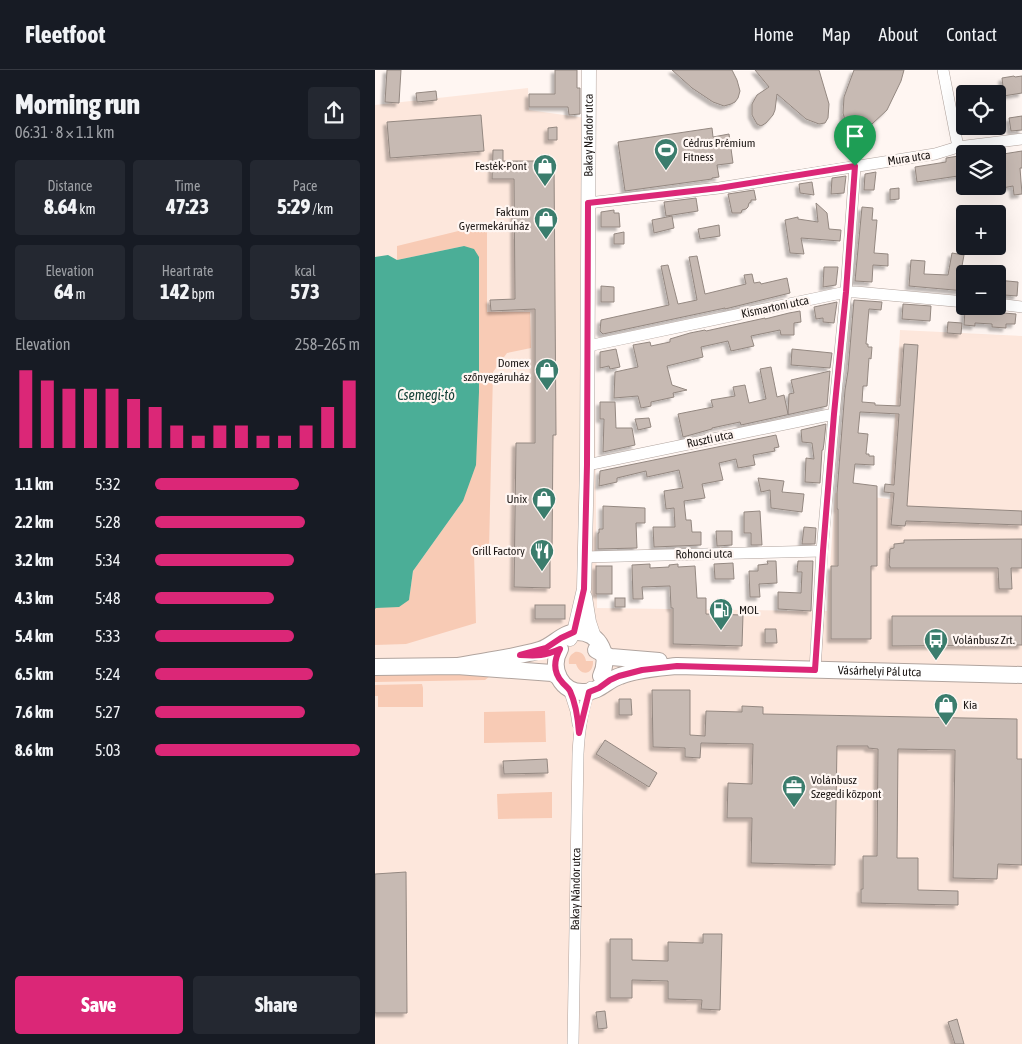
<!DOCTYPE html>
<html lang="en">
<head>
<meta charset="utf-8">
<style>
  :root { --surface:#171b24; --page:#242831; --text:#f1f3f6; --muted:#9ea1a6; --line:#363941; --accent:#db2777 }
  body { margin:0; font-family:"Asap Condensed",sans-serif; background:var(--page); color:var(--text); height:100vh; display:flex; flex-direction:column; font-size:19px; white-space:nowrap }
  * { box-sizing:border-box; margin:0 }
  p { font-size:16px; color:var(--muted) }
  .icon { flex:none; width:28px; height:28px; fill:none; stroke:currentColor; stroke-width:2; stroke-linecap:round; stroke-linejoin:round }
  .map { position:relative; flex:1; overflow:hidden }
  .drawer { display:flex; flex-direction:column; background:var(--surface); width:375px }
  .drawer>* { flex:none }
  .controls { position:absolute; left:581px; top:15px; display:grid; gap:10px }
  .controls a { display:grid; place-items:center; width:50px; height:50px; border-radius:5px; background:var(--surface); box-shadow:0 5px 20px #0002; font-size:25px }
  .pin { position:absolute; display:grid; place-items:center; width:42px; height:42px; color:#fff; margin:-51px -21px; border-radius:50% 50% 50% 0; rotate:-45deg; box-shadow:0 0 5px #0007 }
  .pin .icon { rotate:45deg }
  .round { display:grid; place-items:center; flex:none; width:52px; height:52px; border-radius:5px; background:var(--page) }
  .overview { display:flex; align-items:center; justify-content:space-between; height:85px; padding:0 15px }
  h1 { font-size:28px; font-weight:800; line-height:38px }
  .stats { display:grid; grid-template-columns:repeat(3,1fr); gap:8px; height:85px; padding:5px 15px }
  .stats div { display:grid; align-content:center; border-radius:5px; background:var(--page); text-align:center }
  .stats b { font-size:21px; font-weight:800 }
  .stats small { font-size:14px; font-weight:400 }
  .stats p { font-size:14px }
  .chart { height:140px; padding:10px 15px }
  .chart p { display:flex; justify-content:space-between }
  .chart svg { width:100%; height:90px; margin-top:5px; stroke:var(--accent); stroke-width:6 }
  .action { display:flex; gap:10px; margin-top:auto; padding:10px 15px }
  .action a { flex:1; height:58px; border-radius:5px; background:var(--accent); color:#fff; font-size:20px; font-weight:800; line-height:58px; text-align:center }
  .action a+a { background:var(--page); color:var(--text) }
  ul { padding:0 15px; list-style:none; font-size:16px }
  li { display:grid; grid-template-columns:80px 60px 1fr; align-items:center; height:38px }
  li i { height:12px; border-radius:6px; background:var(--accent) }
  header { display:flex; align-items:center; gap:30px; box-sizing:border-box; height:70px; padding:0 25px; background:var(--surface); border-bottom:1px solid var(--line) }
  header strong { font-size:24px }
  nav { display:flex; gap:28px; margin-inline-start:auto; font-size:18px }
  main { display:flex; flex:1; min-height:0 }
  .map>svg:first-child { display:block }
</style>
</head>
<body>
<header>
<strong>Fleetfoot</strong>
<nav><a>Home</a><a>Map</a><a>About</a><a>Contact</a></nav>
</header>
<main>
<section class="drawer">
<div class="overview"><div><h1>Morning run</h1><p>06:31 · 8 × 1.1 km</p></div><a class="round"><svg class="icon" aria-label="share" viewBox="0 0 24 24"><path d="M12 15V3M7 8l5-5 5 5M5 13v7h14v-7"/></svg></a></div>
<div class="stats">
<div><p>Distance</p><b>8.64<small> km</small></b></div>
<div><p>Time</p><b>47:23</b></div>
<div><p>Pace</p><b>5:29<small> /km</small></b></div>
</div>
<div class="stats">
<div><p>Elevation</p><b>64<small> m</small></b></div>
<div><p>Heart rate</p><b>142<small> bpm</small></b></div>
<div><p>kcal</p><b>573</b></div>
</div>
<div class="chart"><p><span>Elevation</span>258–265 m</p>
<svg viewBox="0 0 160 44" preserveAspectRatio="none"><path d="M5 44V6M15 44V11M25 44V15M35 44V15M45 44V15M55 44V20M65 44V24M75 44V33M85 44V38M95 44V33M105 44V33M115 44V38M125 44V38M135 44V33M145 44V24M155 44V11"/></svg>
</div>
<ul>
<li><b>1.1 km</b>5:32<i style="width:70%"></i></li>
<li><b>2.2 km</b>5:28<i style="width:73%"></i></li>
<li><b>3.2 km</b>5:34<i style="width:68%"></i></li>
<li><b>4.3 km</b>5:48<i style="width:58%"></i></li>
<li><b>5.4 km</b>5:33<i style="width:68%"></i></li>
<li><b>6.5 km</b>5:24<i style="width:77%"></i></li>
<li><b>7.6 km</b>5:27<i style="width:73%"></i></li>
<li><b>8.6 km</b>5:03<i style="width:100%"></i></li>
</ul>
<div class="action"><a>Save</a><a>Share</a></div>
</section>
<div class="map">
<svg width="647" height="974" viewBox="0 0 647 974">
  <defs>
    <filter id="shadow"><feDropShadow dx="-3.5" dy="3.5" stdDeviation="1" flood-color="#0004"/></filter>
  </defs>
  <rect width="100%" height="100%" fill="#fff6f2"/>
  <polygon fill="#fde7dc" points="153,18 154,40 217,49 222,538 452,541 460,423 515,429 525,260 647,266 647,974 0,974 0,35"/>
  <g fill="#f8cbb5">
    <polygon points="112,154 112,242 155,242 156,278 132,283 118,302 114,481 99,483 101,553 31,574 0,575 0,538 34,530 38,501 88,431 89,176 22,190 22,176"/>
    <path d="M200,582C206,581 210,585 211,591H218C219,605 205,607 201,594H194C193,588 195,585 200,582Z"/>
    <polygon points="86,600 115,606 110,610 0,612 0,601"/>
    <polygon points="47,614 48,618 48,637 3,637 3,626 0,626 0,615"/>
    <polygon points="170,641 171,672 109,673 109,642"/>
    <polygon points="177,722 177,748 123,749 122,724"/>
  </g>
  <polygon fill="#4bae97" points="89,176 99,179 104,187 104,322 101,395 88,431 38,501 34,530 24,537 1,538 0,539 0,187 13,185 22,190"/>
  <g fill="#c7bab3" stroke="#948881" filter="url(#shadow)">
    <polygon points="12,0 26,0 24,33 10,32"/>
    <polygon points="180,0 202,0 202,18 205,18 205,44 194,45 193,37 154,37 154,24 180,24"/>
    <polygon points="297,0 357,0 362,10 365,21 363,28 360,32 356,34 349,36 338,32 317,18"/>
    <polygon points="380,0 444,0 454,34 453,48 450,53 444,54 431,49 402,24 400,40 398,45 391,53 386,56 382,54 377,45 377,34 382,25 394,17"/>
    <polygon points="479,0 529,0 526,11 512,40 497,54 488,60 479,60 475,58 471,54 468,43 469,27"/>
    <polygon points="639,6 640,7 647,6 647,23 622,27 622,18 628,17 627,8"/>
    <polygon points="61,21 62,30 42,32 41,23"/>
    <polygon points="106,45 109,81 15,88 12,52"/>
    <polygon points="647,46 647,60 636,61 634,48"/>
    <polygon points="182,57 182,70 173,70 173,58"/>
    <polygon points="337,58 338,67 354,64 358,93 342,95 344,107 337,108 337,109 250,121 243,72"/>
    <polygon points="118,80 128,80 128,91 179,91 181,365 178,365 177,485 175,485 175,518 139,517 141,373 160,373 160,239 116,241 115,230 140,229 139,109 117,109"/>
    <polygon points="647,81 647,98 645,98 647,124 639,125 638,116 622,119 622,85"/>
    <polygon points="590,85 590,105 542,112 540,97 571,92 571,88"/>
    <polygon points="501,102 499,120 489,120 490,104"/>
    <polygon points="471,106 469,123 456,124 457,108"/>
    <polygon points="437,112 439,125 425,123 424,114"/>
    <polygon points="524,118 524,129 515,130 515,119"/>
    <polygon points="379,120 381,130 376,130 376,132 374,133 373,137 371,139 367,140 366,143 357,143 353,124"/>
    <polygon points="321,128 323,141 291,146 289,132"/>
    <polygon points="441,133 452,143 454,159 466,160 465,171 426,168 429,184 415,183 410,150 423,147 423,149 443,152"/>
    <polygon points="487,137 498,138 497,150 502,150 499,183 513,184 513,196 498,195 497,212 480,211"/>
    <polygon points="239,140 239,143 244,143 245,157 226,157 226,142"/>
    <polygon points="297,146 299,158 279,163 277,150"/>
    <polygon points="344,155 345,166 325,169 323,159"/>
    <polygon points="249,162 249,174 239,174 239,164"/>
    <polygon points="577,183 589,185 585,207 590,208 590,221 534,216 536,190 550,191 549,204 573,205"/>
    <polygon points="322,186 330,224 371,214 369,205 377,204 379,213 385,212 386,214 412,208 415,223 350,239 350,238 228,264 225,261 226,250 294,235 286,196 293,195 303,234 322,230 314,187"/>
    <polygon points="449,197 463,197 461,215 448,217"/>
    <polygon points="622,210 643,212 642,226 629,225 629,223 622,223"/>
    <polygon points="226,216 239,217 239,232 226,232"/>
    <polygon points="479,230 507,232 506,240 494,239 491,274 493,274 493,277 497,277 496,289 494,288 492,316 488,316 487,332 500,333 500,335 525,336 529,274 543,275 532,436 647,441 647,455 531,451 530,456 516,455 519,423 509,422 510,414 519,415 524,344 485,342 483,363 493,364 491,384 494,384 494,386 499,386 499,395 480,394 478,413 502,416 502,496 496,496 496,569 456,569 456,496 463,496 463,439 462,439 462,423 470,320 473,301"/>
    <polygon points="462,232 459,253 448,252 448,248 441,249 439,237"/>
    <polygon points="528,234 556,236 555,251 527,249"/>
    <polygon points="590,240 641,244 640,254 631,254 631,258 617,257 617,254 600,253 600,256 589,255"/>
    <polygon points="425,241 426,252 419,253 419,265 406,265 405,260 376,266 379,276 356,281 353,271 326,277 328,287 292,296 297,315 312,320 298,323 299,327 276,332 276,336 266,338 263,326 239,328 240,302 263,297 258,275 275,272 276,276 295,272 295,269 315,263 330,260 331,261 390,248 390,249 414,243"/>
    <polygon points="573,252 587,253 586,264 572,263"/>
    <polygon points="241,279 245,297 235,299 234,296 225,298 225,282"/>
    <polygon points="417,279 457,283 455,298 416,295"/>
    <polygon points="396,297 402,327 409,325 413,344 414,324 419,323 416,310 455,301 452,336 366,355 365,352 337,358 337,359 308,367 303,344 338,337 336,330 360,326 358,317 370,315 374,333 391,329 385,299"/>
    <polygon points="225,332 240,332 241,358 257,358 260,375 228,382 229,349 225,349"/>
    <polygon points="274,348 276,357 263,360 260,349"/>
    <polygon points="451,354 449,373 448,380 447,380 445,413 430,412 431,388 439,389 437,373 427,372 426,360"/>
    <polygon points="401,365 404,377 399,378 400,381 378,385 380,395 363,398 361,389 344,393 348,410 327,414 330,428 309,431 311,450 316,450 317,462 326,462 326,475 279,477 278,457 300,457 299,438 291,439 289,421 308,418 304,400 272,407 271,401 242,408 242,412 224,416 225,401"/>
    <polygon points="383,408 409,411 407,422 429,424 427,442 396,438 395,420 386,422"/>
    <polygon points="228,436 270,438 270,453 261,453 262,478 223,479 223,463 224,463 224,459 228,459"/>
    <polygon points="385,441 387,475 376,475 376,463 369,463 369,442"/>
    <polygon points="429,457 441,458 440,474 427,474"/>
    <polygon points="341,461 357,461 357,475 342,476"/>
    <polygon points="647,469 647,498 636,498 637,519 624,519 623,498 515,498 515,496 514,496 515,479 519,478 519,474 529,473 529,470"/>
    <polygon points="392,491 401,491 402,513 384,514 385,527 375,527 374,501 383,501 383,495 393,494"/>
    <polygon points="423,491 438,491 436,541 403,539 403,522 426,523 427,502 422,502"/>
    <polygon points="358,493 359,509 340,509 339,494"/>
    <polygon points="275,494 275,498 294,497 294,495 303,494 303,497 320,496 322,528 331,528 331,544 368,545 367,576 298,574 298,538 296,538 295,516 267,517 268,529 258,529 257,495"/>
    <rect x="221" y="496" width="16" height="28"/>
    <rect x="240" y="528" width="10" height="9"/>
    <rect x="160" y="535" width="30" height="14"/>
    <polygon points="517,546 647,546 647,575 517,576"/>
    <polygon points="390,559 401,559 402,573 390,573"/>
    <polygon points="277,620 315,620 315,665 330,666 331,641 367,642 367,636 388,637 388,644 642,649 642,689 647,689 647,795 623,794 622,809 578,808 580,680 523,679 522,788 543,788 543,820 583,821 583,835 486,833 486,819 488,819 488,786 502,786 503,679 493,678 493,676 462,676 460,795 376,793 377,748 352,748 353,713 377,714 378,674 326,673 325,688 310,687 310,678 278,677"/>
    <polygon points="244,629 256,629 257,645 244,645"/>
    <polygon points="230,670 282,703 274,717 221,684"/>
    <polygon points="172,689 173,703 129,704 128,691"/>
    <polygon points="31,802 32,943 0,943 0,804"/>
    <polygon points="328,864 347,864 345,940 326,939 327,930 293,929 293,911 257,910 257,928 235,928 235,869 257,869 257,890 293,891 293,872 328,873"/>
    <polygon points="230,941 232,958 223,959 221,942"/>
    <polygon points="582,949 589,974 580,974 573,952"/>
  </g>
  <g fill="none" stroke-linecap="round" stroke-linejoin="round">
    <g stroke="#b1a49e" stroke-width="12">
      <g id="minor">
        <polyline points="568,0 583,77"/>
        <polyline points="213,133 344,118 560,84 583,77 647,69"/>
        <polyline points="622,234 647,237"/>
        <polyline points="213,276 471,222 481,222 590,232"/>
        <polyline points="212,395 459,344"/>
        <polyline points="210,487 447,481"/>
        <polyline points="440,600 447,481 459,344 471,222 480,96"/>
        <polyline points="194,619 201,641 203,654"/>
        <path id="s1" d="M198,974L203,684C204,662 207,638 216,617"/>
      </g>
    </g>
    <g stroke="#b1a49e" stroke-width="15">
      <g id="tertiary">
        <polyline points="210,527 214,552 219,567"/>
        <path id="s2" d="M195,569L199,562L209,519L212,395L214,0"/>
      </g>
    </g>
    <g stroke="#b1a49e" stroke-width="18">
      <g id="secondary">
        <path id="s3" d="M185,579C174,598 186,624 210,622C224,622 232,610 245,606C263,599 283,598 302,596L647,605"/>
        <polyline points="221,580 230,585 236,587 284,591"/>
        <path d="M82,596C109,591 138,588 165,580C178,576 188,562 202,562C226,562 235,587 226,606"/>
        <polyline points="0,597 82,596 177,603 183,606"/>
      </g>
    </g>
    <use href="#minor" stroke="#fff" stroke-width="11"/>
    <use href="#tertiary" stroke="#fff" stroke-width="14"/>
    <use href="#secondary" stroke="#fff" stroke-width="16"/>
  </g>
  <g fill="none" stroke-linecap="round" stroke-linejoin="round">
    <g stroke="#fff" stroke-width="10">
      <path id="route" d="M480,96L471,222L459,344L448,481L440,600L302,596L267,600L244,606L235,610L224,618L214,622L204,663C203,649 201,634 195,621C193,617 189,615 187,612C178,602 179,590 185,579C169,586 163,586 145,585L171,578L186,568L199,562L209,519L212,395L213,133L344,118Z"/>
    </g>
    <use href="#route" stroke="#db2777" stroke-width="6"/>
  </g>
  <defs>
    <g id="stadium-pin" transform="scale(1.25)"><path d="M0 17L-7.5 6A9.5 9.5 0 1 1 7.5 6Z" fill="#3b7d6d" stroke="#fff6f2"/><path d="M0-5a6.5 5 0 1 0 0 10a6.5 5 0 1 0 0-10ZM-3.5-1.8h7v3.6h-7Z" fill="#fff"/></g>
    <g id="shop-pin" transform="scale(1.25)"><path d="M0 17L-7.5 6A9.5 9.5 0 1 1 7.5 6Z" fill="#3b7d6d" stroke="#fff6f2"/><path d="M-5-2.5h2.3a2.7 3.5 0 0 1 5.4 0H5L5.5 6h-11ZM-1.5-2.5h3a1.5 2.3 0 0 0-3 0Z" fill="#fff"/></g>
    <g id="restaurant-pin" transform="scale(1.25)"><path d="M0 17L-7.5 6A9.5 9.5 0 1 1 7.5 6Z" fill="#3b7d6d" stroke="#fff6f2"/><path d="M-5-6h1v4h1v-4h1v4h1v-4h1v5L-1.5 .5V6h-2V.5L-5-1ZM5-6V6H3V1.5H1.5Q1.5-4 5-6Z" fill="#fff"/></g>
    <g id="fuel-pin" transform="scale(1.25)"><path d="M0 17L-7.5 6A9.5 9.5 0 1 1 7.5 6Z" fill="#3b7d6d" stroke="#fff6f2"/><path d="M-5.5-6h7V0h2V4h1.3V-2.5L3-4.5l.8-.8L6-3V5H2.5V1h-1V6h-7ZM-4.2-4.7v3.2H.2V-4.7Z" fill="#fff"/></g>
    <g id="bus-pin" transform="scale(1.25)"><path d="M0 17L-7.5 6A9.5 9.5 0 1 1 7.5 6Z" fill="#3b7d6d" stroke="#fff6f2"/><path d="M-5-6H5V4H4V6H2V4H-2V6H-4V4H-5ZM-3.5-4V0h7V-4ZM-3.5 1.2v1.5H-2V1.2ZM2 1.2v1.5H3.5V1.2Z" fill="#fff"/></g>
    <g id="office-pin" transform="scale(1.25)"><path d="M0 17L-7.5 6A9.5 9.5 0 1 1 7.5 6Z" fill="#3b7d6d" stroke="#fff6f2"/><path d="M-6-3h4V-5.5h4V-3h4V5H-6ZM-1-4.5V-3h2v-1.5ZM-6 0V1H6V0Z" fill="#fff"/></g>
  </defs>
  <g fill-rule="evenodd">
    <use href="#stadium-pin" x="291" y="80"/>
    <use href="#shop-pin" x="170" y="96"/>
    <use href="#shop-pin" x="171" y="149"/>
    <use href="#shop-pin" x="172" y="300"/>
    <use href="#shop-pin" x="169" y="429"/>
    <use href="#restaurant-pin" x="167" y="481"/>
    <use href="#fuel-pin" x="346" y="540"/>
    <use href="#bus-pin" x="561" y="570"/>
    <use href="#shop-pin" x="571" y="635"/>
    <use href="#office-pin" x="419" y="717"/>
  </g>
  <g text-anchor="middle" stroke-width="4.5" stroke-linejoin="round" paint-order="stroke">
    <g font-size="12" fill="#1d1816" stroke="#fff6f2">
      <text dy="4" stroke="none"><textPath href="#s2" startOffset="506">Bakay Nándor utca</textPath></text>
      <text transform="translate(534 88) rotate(-9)" y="4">Mura utca</text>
      <text transform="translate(400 237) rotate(-12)" y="4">Kismartoni utca</text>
      <text transform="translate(335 369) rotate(-12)" y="4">Ruszti utca</text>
      <text transform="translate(329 484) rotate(-1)" y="4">Rohonci utca</text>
      <text dy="4" stroke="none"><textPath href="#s3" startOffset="361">Vásárhelyi Pál utca</textPath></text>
      <text dy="4" stroke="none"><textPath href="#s1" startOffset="155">Bakay Nándor utca</textPath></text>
    </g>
    <g font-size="12" fill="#1d1816" stroke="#fff6f2" text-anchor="start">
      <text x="308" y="77">Cédrus Prémium<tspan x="308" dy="14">Fitness</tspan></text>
      <text x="152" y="100" text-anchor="end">Festék-Pont</text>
      <text x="154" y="146" text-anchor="end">Faktum<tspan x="154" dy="14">Gyermekáruház</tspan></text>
      <text x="154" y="297" text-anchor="end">Domex<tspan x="154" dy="14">szőnyegáruház</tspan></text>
      <text x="152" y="433" text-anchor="end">Unix</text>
      <text x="150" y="485" text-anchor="end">Grill Factory</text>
      <text x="364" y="544">MOL</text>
      <text x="578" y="574">Volánbusz Zrt.</text>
      <text x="588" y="639">Kia</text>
      <text x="436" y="714">Volánbusz<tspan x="436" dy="14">Szegedi központ</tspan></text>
    </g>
    <g font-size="14" font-style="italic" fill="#154238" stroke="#fff6f2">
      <text x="51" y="330">Csemegi-tó</text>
    </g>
  </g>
</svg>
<div class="controls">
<a><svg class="icon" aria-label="locate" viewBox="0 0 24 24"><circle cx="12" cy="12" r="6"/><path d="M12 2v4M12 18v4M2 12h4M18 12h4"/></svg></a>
<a><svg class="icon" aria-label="layers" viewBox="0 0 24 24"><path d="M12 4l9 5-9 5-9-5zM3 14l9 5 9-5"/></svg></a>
<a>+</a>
<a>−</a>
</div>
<div class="pin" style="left:480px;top:96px;background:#1e9e55"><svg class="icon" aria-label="arrive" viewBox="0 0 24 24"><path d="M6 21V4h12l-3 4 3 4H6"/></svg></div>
</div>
</main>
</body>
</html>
